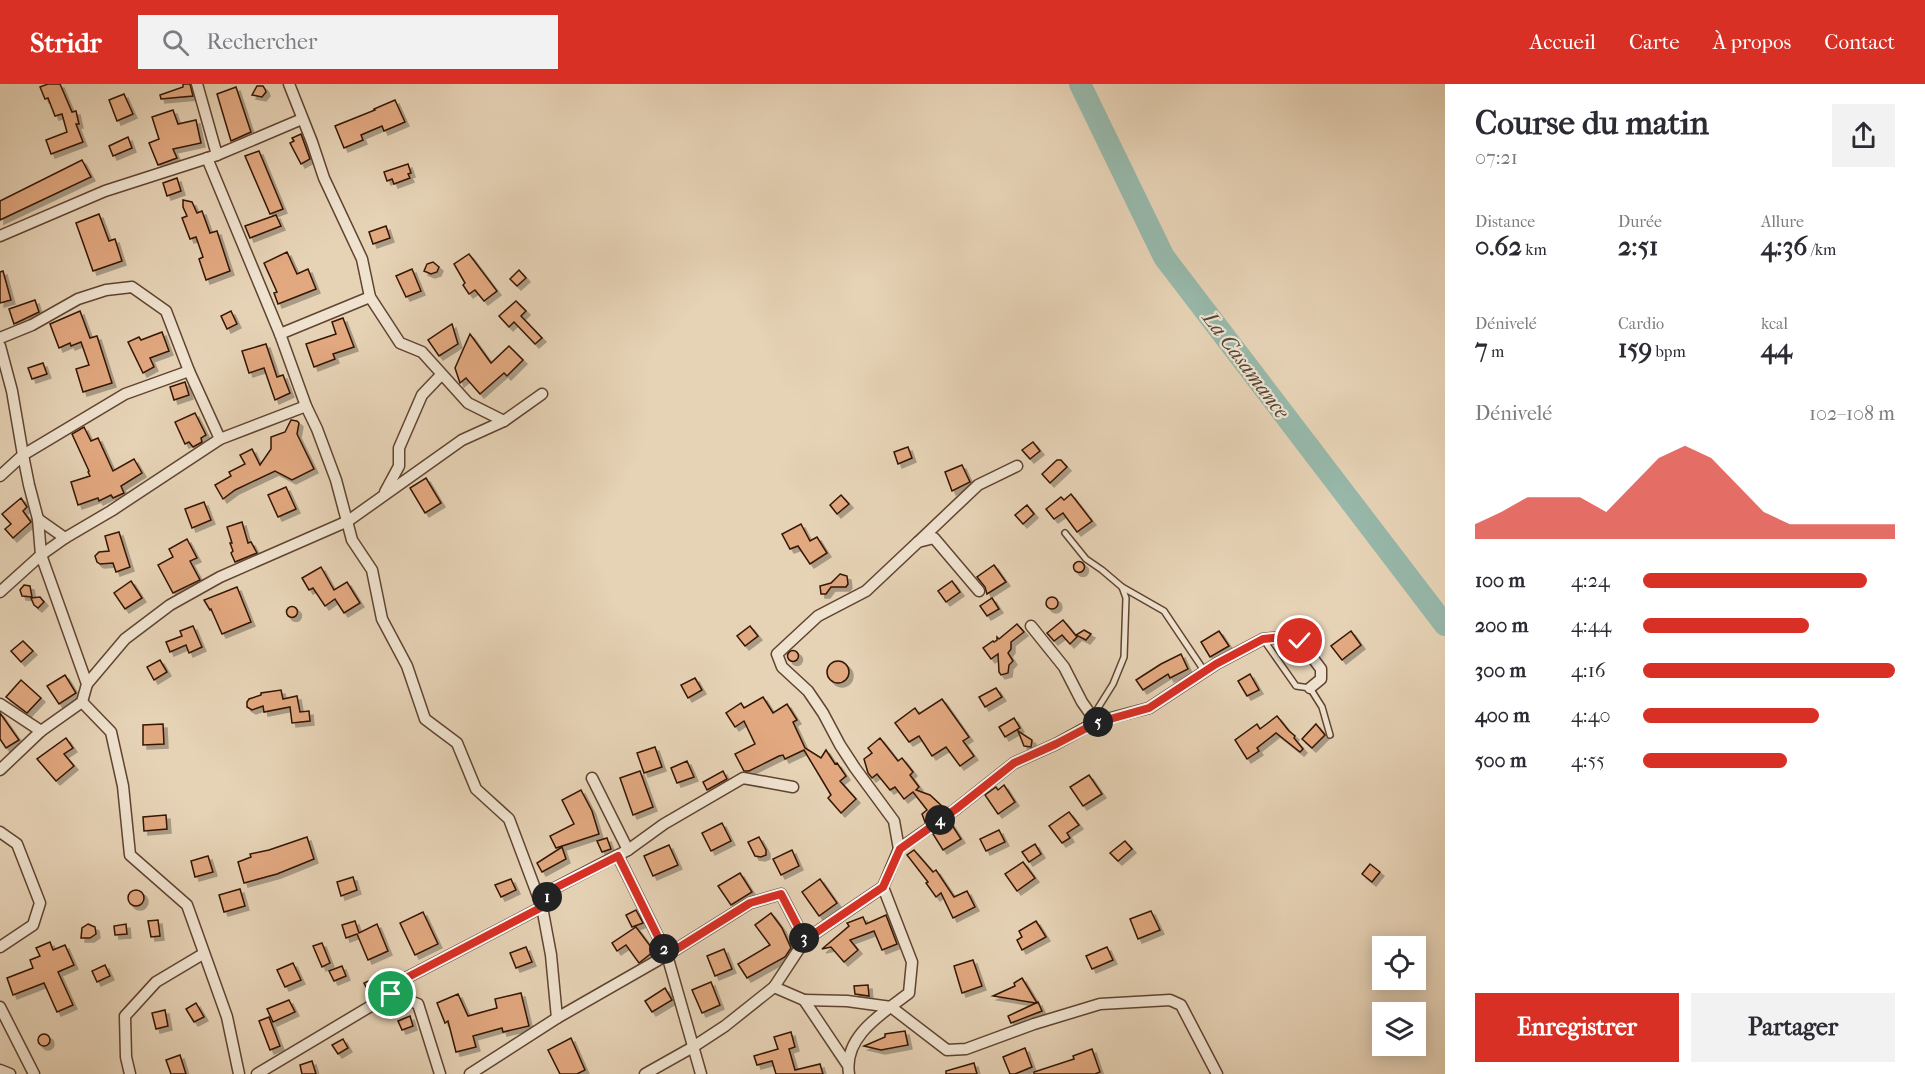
<!DOCTYPE html>
<html lang="fr">
<head>
<meta charset="utf-8">
<style>
  :root { --surface:#fff; --page:#f2f2f3; --text:#2b2b33; --muted:#7c7c81; --accent:#d93025 }
  body { margin:0; font-family:"IM FELL French Canon",serif; background:var(--page); color:var(--text); height:100vh; display:flex; flex-direction:column; font-size:22px; white-space:nowrap }
  * { box-sizing:border-box; margin:0 }
  p { font-size:20px; color:var(--muted) }
  .icon { flex:none; width:33px; height:33px; fill:none; stroke:currentColor; stroke-width:2; stroke-linecap:round; stroke-linejoin:round }
  .map { position:relative; flex:1; overflow:hidden }
  .details { display:flex; flex-direction:column; background:var(--surface); width:480px }
  .details>* { flex:none }
  .controls { position:absolute; left:1372px; top:852px; display:grid; gap:12px }
  .controls a { display:grid; place-items:center; width:54px; height:54px; border-radius:0px; background:var(--surface); box-shadow:0 3px 15px #0003; font-size:30px }
  .pin { position:absolute; display:grid; place-items:center; width:51px; height:51px; color:#fff; margin:-26px; border:3px solid #fff; border-radius:50%; box-shadow:0 2px 6px #0007 }
  .km { position:absolute; width:30px; height:30px; margin:-15px; border-radius:50%; background:#222; color:#fff; font-size:16px; line-height:30px; text-align:center }
  .round { display:grid; place-items:center; flex:none; width:63px; height:63px; border-radius:0px; background:var(--page) }
  .head { display:flex; align-items:center; justify-content:space-between; height:102px; padding:0 30px }
  h1 { font-size:33px; font-weight:700; line-height:45px }
  .figures { display:grid; grid-template-columns:repeat(3,1fr); gap:9px; height:102px; padding:6px 30px }
  .figures div { display:grid; align-content:center }
  .figures b { font-size:26px; font-weight:700 }
  .figures small { font-size:16px; font-weight:400 }
  .figures p { font-size:16px }
  .chart { height:168px; padding:12px 30px }
  .chart p { display:flex; justify-content:space-between }
  .chart svg { width:100%; height:108px; margin-top:6px; fill:var(--accent); opacity:.7 }
  .cta { display:flex; gap:12px; margin-top:auto; padding:12px 30px }
  .cta a { flex:1; height:69px; border-radius:0px; background:var(--accent); color:#fff; font-size:24px; font-weight:700; line-height:69px; text-align:center }
  .cta a+a { background:var(--page); color:var(--text) }
  ul { padding:0 30px; list-style:none; font-size:20px }
  li { display:grid; grid-template-columns:96px 72px 1fr; align-items:center; height:45px }
  li i { height:15px; border-radius:8px; background:var(--accent) }
  header { display:flex; align-items:center; gap:36px; box-sizing:border-box; height:84px; padding:0 30px; background:var(--accent); color:#fff }
  header strong { font-size:28px }
  nav { display:flex; gap:33px; margin-inline-start:auto; font-size:21px }
  .search { width:420px; height:54px; background:var(--page); display:flex; align-items:center; gap:15px; box-sizing:border-box; padding:0 21px; border-radius:0px; color:var(--muted); font-size:22px }
  main { display:flex; flex:1; min-height:0 }
  .map>svg:first-child { display:block }
</style>
</head>
<body>
<header>
<strong>Stridr</strong>
<div class="search"><svg class="icon" aria-label="search" viewBox="0 0 24 24"><circle cx="10" cy="10" r="6"/><path d="M15 15l6 6"/></svg>Rechercher</div>
<nav><a>Accueil</a><a>Carte</a><a>À propos</a><a>Contact</a></nav>
</header>
<main>
<div class="map">
<svg width="1445" height="990" viewBox="0 0 1445 990">
  <defs>
    <filter id="shadow"><feDropShadow dx="4" dy="4" stdDeviation="0" flood-color="#0004"/></filter>
  </defs>
  <rect width="100%" height="100%" fill="#e6d2b5"/>
  <filter id="stains"><feTurbulence type="fractalNoise" baseFrequency=".00333" numOctaves="4"/><feColorMatrix values="0 0 0 0 .2 0 0 0 0 .09 0 0 0 0 .02 0 0 0 .5 -.17"/></filter>
  <radialGradient id="worn" r=".72"><stop offset=".6" stop-color="#630" stop-opacity="0"/><stop offset="1" stop-color="#630" stop-opacity=".3"/></radialGradient>
  <g fill="none" stroke-linecap="round" stroke-linejoin="round">
    <polyline stroke="#97b8aa" stroke-width="22" points="1080,0 1164,173 1445,541"/>
  </g>
  <g fill="#e2a880" stroke="#341403" stroke-width="1.5" filter="url(#shadow)">
    <polygon points="48,0 60,0 72,28 76,27 79,40 76,40 83,58 51,70 46,56 67,48 62,30 55,32 48,14 45,15 40,3"/>
    <polygon points="183,0 190,0 193,12 161,15 160,11 183,3"/>
    <polygon points="257,2 263,2 265,5 266,8 262,13 252,11"/>
    <polygon points="236,3 251,48 231,57 217,10"/>
    <polygon points="124,10 133,30 117,37 109,16"/>
    <polygon points="395,16 405,38 384,47 382,42 361,51 363,56 344,64 335,42 375,26 374,25"/>
    <polygon points="173,26 178,40 196,36 201,59 173,65 177,74 158,81 149,59 159,55 152,33"/>
    <polygon points="301,50 310,75 301,80 290,59 294,57 292,54"/>
    <polygon points="128,53 132,64 113,72 109,62"/>
    <polygon points="259,67 283,125 270,130 245,72"/>
    <polygon points="82,76 91,93 0,136 0,117"/>
    <polygon points="408,80 411,89 408,90 410,94 394,100 392,95 387,97 384,88"/>
    <polygon points="177,94 181,107 167,112 163,99"/>
    <polygon points="183,116 192,118 197,129 202,127 210,149 217,147 230,187 206,196 199,175 203,173 196,153 190,155 182,134 187,132 183,123"/>
    <polygon points="99,130 109,157 115,155 122,177 93,187 76,139"/>
    <polygon points="276,131 281,142 250,154 245,142"/>
    <polygon points="386,142 390,154 373,160 369,148"/>
    <polygon points="287,168 297,190 308,185 316,205 278,220 274,209 277,208 264,179"/>
    <polygon points="469,170 497,207 484,217 475,206 469,210 463,201 465,199 454,180"/>
    <polygon points="433,178 439,183 437,188 431,190 424,187 427,180"/>
    <polygon points="412,185 421,207 406,213 396,192"/>
    <polygon points="519,186 526,194 517,202 510,195"/>
    <polygon points="3,187 11,216 0,219 0,188"/>
    <polygon points="35,216 39,228 14,240 9,225"/>
    <polygon points="516,217 526,227 521,232 542,254 535,260 514,238 509,243 499,232"/>
    <polygon points="80,227 90,254 97,252 112,299 83,308 76,285 89,281 81,258 71,262 70,259 59,264 50,240"/>
    <polygon points="231,227 237,240 227,245 221,232"/>
    <polygon points="343,234 354,263 333,270 335,275 314,283 306,260 336,250 332,238"/>
    <polygon points="452,240 458,260 439,272 428,256"/>
    <polygon points="162,248 169,267 150,274 154,283 143,289 128,258 139,253 141,256"/>
    <polygon points="470,250 491,279 509,262 523,276 507,292 504,289 480,310 466,294 460,299 455,284"/>
    <polygon points="266,260 277,293 283,291 290,309 275,316 264,284 249,289 242,267"/>
    <polygon points="43,279 47,290 32,295 28,284"/>
    <polygon points="185,298 189,311 174,316 170,303"/>
    <polygon points="195,329 206,351 201,354 202,358 193,363 189,358 185,360 175,338"/>
    <polygon points="291,336 297,337 299,339 297,350 314,385 292,396 275,387 235,406 223,415 215,401 231,392 229,388 245,380 240,371 252,365 260,381 271,365 271,353 285,348"/>
    <polygon points="84,343 91,357 98,354 113,387 134,375 142,389 121,402 124,409 113,414 111,411 99,417 98,414 78,421 71,398 90,392 88,388 89,387 72,350"/>
    <polygon points="1033,358 1040,367 1030,375 1022,366"/>
    <polygon points="908,363 912,374 898,380 894,368"/>
    <polygon points="1057,376 1061,376 1067,383 1050,399 1042,390"/>
    <polygon points="962,381 970,398 952,407 945,388"/>
    <polygon points="426,394 441,419 425,429 410,404"/>
    <polygon points="286,403 296,425 278,433 268,411"/>
    <polygon points="1071,410 1092,437 1077,448 1063,429 1054,435 1046,425 1061,413 1064,416"/>
    <polygon points="841,411 849,420 837,430 830,421"/>
    <polygon points="21,414 27,423 23,427 31,438 13,454 5,445 11,440 2,430"/>
    <polygon points="204,418 211,436 192,444 185,425"/>
    <polygon points="1027,421 1034,430 1023,440 1015,431"/>
    <polygon points="242,438 248,459 251,458 257,469 235,478 231,469 233,467 230,459 232,459 227,443"/>
    <polygon points="801,440 810,457 817,453 827,469 810,480 798,462 790,465 782,450"/>
    <polygon points="119,448 130,483 116,488 113,479 100,480 97,478 95,472 99,468 109,467 105,452"/>
    <polygon points="187,455 197,474 190,477 200,496 173,509 158,481 173,473 169,465"/>
    <circle cx="1079" cy="483" r="5.5"/>
    <polygon points="994,481 1006,498 987,510 985,503 977,493"/>
    <polygon points="321,483 334,506 347,498 360,519 344,529 335,515 325,522 313,504 309,506 302,494"/>
    <polygon points="840,490 847,492 848,500 846,503 831,503 826,510 821,510 820,502 831,499"/>
    <polygon points="131,497 142,514 125,525 114,509"/>
    <polygon points="952,497 960,508 946,518 938,507"/>
    <polygon points="24,501 30,502 32,513 22,512 20,506"/>
    <polygon points="237,503 251,538 222,550 211,525 210,526 204,516"/>
    <polygon points="40,513 44,518 38,524 34,521 31,514"/>
    <circle cx="1052" cy="519" r="6"/>
    <polygon points="992,514 999,525 987,532 980,522"/>
    <circle cx="292" cy="528" r="5.5"/>
    <polygon points="1063,536 1077,553 1070,560 1062,551 1054,557 1047,549"/>
    <polygon points="1017,540 1024,548 1011,558 1011,565 1008,569 1013,577 1009,581 1008,589 1001,591 999,588 998,570 991,575 983,564 993,557 994,558 997,556 997,553 999,555"/>
    <polygon points="193,542 202,563 189,569 186,561 170,568 166,558 182,552 180,547"/>
    <polygon points="750,542 758,552 745,562 737,552"/>
    <polygon points="1084,546 1091,550 1086,556 1076,551"/>
    <polygon points="1219,547 1229,562 1210,573 1201,558"/>
    <polygon points="1351,547 1361,561 1342,576 1331,562"/>
    <polygon points="23,557 33,567 21,578 11,567"/>
    <circle cx="793" cy="572" r="5.5"/>
    <polygon points="1181,570 1188,585 1170,594 1168,590 1143,606 1136,596 1161,580"/>
    <polygon points="160,576 167,588 154,596 147,583"/>
    <circle cx="838" cy="588" r="11"/>
    <polygon points="1250,590 1259,606 1247,612 1238,597"/>
    <polygon points="65,591 76,609 59,620 47,602"/>
    <polygon points="695,594 702,606 688,614 681,601"/>
    <polygon points="21,596 41,614 27,629 6,613"/>
    <polygon points="996,604 1002,613 985,623 979,613"/>
    <polygon points="281,606 283,615 297,612 300,628 309,627 310,637 292,639 290,623 264,628 263,622 252,626 247,623 247,618 249,615 261,611 261,609"/>
    <polygon points="763,613 773,629 787,620 797,636 793,638 805,664 821,674 826,666 835,680 837,679 846,692 840,697 856,715 841,729 828,714 831,711 804,666 785,675 783,671 779,672 749,687 744,687 735,670 755,660 744,637 735,643 726,629 741,619 744,624"/>
    <polygon points="942,615 969,653 963,657 974,672 960,682 946,663 932,672 919,652 909,658 895,639 915,624 919,630"/>
    <polygon points="0,629 19,656 6,664 0,655"/>
    <polygon points="1277,632 1289,647 1295,652 1294,654 1303,665 1300,668 1276,649 1257,664 1259,667 1247,675 1235,656 1257,640 1260,645"/>
    <polygon points="1014,634 1020,644 1005,653 999,643"/>
    <polygon points="163,640 164,660 143,661 143,641"/>
    <polygon points="1316,640 1325,651 1312,664 1302,655"/>
    <polygon points="1018,647 1032,656 1031,663 1024,662"/>
    <polygon points="66,654 73,664 64,670 74,682 56,697 37,675"/>
    <polygon points="880,654 898,677 902,674 913,688 910,691 919,703 916,706 930,711 944,724 925,738 922,730 927,726 913,708 904,715 895,703 890,706 877,690 872,694 868,689 864,675 872,669 868,664"/>
    <polygon points="655,663 662,683 644,689 637,669"/>
    <polygon points="687,677 694,693 677,699 671,684"/>
    <polygon points="640,687 653,723 633,731 620,694"/>
    <polygon points="723,687 727,695 707,706 703,698"/>
    <polygon points="1089,691 1102,710 1083,722 1070,703"/>
    <polygon points="1004,701 1015,718 998,730 985,711 996,703 998,706"/>
    <polygon points="581,706 592,727 599,750 556,764 550,752 574,740 562,716"/>
    <polygon points="1069,728 1079,741 1067,749 1070,754 1062,759 1049,742"/>
    <polygon points="166,731 167,745 144,747 143,733"/>
    <polygon points="950,738 961,755 943,766 933,750"/>
    <polygon points="722,739 731,757 711,767 702,749"/>
    <polygon points="999,746 1005,758 986,767 980,755"/>
    <polygon points="307,753 314,775 277,790 244,799 238,778 251,773 250,770 269,766"/>
    <polygon points="759,753 766,766 766,771 761,773 755,772 748,758"/>
    <polygon points="607,754 611,765 602,768 597,757"/>
    <polygon points="1125,757 1132,765 1118,777 1110,769"/>
    <polygon points="1035,760 1041,770 1029,778 1022,768"/>
    <polygon points="669,761 678,781 653,792 644,772"/>
    <polygon points="562,763 566,775 542,788 537,779"/>
    <polygon points="792,766 799,782 781,791 773,775"/>
    <polygon points="914,766 933,788 936,786 954,813 967,807 975,823 953,834 941,809 936,813 926,799 928,798 907,771"/>
    <polygon points="208,772 213,788 195,793 191,777"/>
    <polygon points="1023,778 1035,794 1017,807 1005,790"/>
    <polygon points="1370,780 1380,788 1372,798 1362,790"/>
    <polygon points="740,789 752,808 731,821 718,802"/>
    <polygon points="353,793 357,806 341,812 337,798"/>
    <polygon points="511,795 516,806 501,813 495,801"/>
    <polygon points="820,795 837,819 819,832 802,808"/>
    <polygon points="240,805 245,822 224,828 219,811"/>
    <circle cx="136" cy="814" r="8"/>
    <polygon points="636,826 643,839 632,843 626,831"/>
    <polygon points="1151,827 1160,846 1138,855 1130,835"/>
    <polygon points="423,828 438,860 415,871 400,839"/>
    <polygon points="771,829 782,844 791,864 785,873 747,894 738,880 770,861 755,841"/>
    <polygon points="886,831 897,860 882,866 874,847 850,856 858,866 844,878 831,863 822,865 849,842 847,839 863,833 866,840"/>
    <polygon points="158,836 160,852 151,853 148,837"/>
    <polygon points="355,837 359,849 377,840 388,867 368,876 357,850 346,854 342,841"/>
    <polygon points="1036,837 1046,853 1022,866 1017,856 1022,853 1019,847"/>
    <polygon points="88,840 95,843 96,850 90,854 81,854 82,844"/>
    <polygon points="126,840 127,850 115,851 114,842"/>
    <polygon points="636,843 654,867 639,879 626,861 617,867 612,859"/>
    <polygon points="50,858 53,866 65,861 74,881 58,888 73,921 57,928 44,899 13,911 7,894 33,884 30,876 40,872 36,864"/>
    <polygon points="322,859 330,879 322,883 313,862"/>
    <polygon points="526,863 532,878 516,884 510,869"/>
    <polygon points="1107,863 1113,876 1092,885 1086,872"/>
    <polygon points="724,865 732,885 715,892 707,872"/>
    <polygon points="973,876 982,902 962,909 954,882"/>
    <polygon points="293,879 301,896 285,903 277,886"/>
    <polygon points="105,881 110,892 97,898 92,887"/>
    <polygon points="342,882 346,892 334,897 329,887"/>
    <polygon points="375,894 380,905 369,909 364,899"/>
    <polygon points="1022,894 1037,919 1038,918 1042,927 1011,939 1008,932 1036,919 993,912 1015,902 1014,899"/>
    <polygon points="711,898 720,921 702,929 692,906"/>
    <polygon points="868,901 869,912 855,910 854,902"/>
    <polygon points="665,904 672,916 652,928 645,917"/>
    <polygon points="521,909 529,942 503,948 502,944 473,952 476,963 456,968 448,937 445,939 437,919 458,910 468,932 497,924 495,915"/>
    <polygon points="289,916 295,928 273,938 267,925"/>
    <polygon points="196,919 204,933 194,938 186,925"/>
    <polygon points="165,926 168,942 156,945 152,929"/>
    <polygon points="410,932 413,942 402,946 398,937"/>
    <polygon points="269,933 280,962 270,966 259,937"/>
    <polygon points="905,947 908,961 881,966 864,962 885,953 885,950"/>
    <polygon points="791,948 795,963 789,965 795,986 820,980 823,990 776,990 772,977 757,981 754,972 778,965 774,953"/>
    <circle cx="44" cy="956" r="6"/>
    <polygon points="571,954 585,986 577,990 560,990 548,966"/>
    <polygon points="343,955 348,964 338,970 332,961"/>
    <polygon points="1025,964 1032,983 1015,990 1010,990 1003,973"/>
    <polygon points="1092,965 1100,988 1095,990 1034,990 1034,988 1074,975 1073,972"/>
    <polygon points="180,971 186,990 171,990 166,976"/>
    <polygon points="312,977 316,990 302,990 300,981"/>
    <polygon points="974,979 977,990 946,990 946,987"/>
  </g>
  <g fill="none" stroke-linecap="round" stroke-linejoin="round">
    <g stroke="#604430" stroke-width="8">
      <g id="lane">
        <polyline points="1065,449 1086,475 1102,486 1122,503 1126,514 1124,573 1113,600 1093,632"/>
        <polyline points="1122,503 1164,527 1205,588"/>
        <polyline points="1263,555 1296,602 1310,604 1322,623 1330,651"/>
      </g>
    </g>
    <g stroke="#604430" stroke-width="13">
      <g id="street">
        <polyline points="197,0 217,71"/>
        <polyline points="289,0 312,58 324,94 362,175 370,213 400,259 422,268 468,319 504,337"/>
        <polyline points="207,74 280,250 306,322 317,345 336,396 352,456 372,486 382,535 407,582 425,635 457,659 476,705 509,735 542,823 408,893 391,910"/>
        <polyline points="0,152 105,107 217,71 302,35"/>
        <polyline points="280,250 370,213"/>
        <polyline points="0,254 32,241 78,215 106,206 132,203 166,227 189,287 220,355"/>
        <polyline points="0,262 12,307 23,371 0,392"/>
        <polyline points="385,408 399,382 399,364 422,311 441,291"/>
        <polyline points="38,435 65,454"/>
        <polyline points="918,458 978,401 1017,382"/>
        <polyline points="0,508 41,471 65,454 111,427 220,355 306,322"/>
        <polyline points="1031,542 1064,583 1082,618 1096,638"/>
        <polyline points="87,600 125,555 170,521 220,493 348,437 462,356 504,337 542,310"/>
        <polyline points="82,618 111,648 123,702 130,771 187,821 227,933 239,990"/>
        <polyline points="0,620 41,647"/>
        <polyline points="0,686 41,647 82,618 87,600 41,471 38,435 29,401 23,371 125,310 189,287"/>
        <polyline points="592,694 628,766"/>
        <polyline points="0,748 17,760 40,819 33,841 0,863"/>
        <polyline points="899,765 894,737 855,684 840,661 823,629 808,607 782,583 777,570 818,532 866,507 918,458 934,454 979,507"/>
        <polyline points="618,772 667,871 701,990"/>
        <polyline points="774,903 804,916 847,980"/>
        <polyline points="804,916 847,917 891,923 947,966 966,965 1034,940 1100,920 1170,916 1181,921 1217,990"/>
        <polyline points="0,923 34,990"/>
        <polyline points="557,934 551,871 542,823 551,806 628,766 664,740 743,694 793,703"/>
        <polyline points="0,986 10,990"/>
        <polyline points="130,990 126,973 125,932 156,898 203,870"/>
        <polyline points="257,990 391,910 418,920 440,990"/>
        <polyline points="470,990 557,934 667,871 750,819 781,810 805,856"/>
        <polyline points="645,990 693,963 725,942 774,903 805,856 883,803 899,765 956,725 1014,679 1056,660 1096,638 1149,624 1216,580 1263,555 1283,553 1300,557 1321,585 1321,595 1310,604"/>
        <path d="M849,990C843,952 883,929 909,909L912,878L883,803"/>
      </g>
    </g>
    <use href="#lane" stroke="#efe2cf" stroke-width="5"/>
    <use href="#street" stroke="#efe2cf" stroke-width="10"/>
  </g>
  <g fill="none" stroke-linecap="round" stroke-linejoin="round">
    <g stroke="#fff" stroke-width="12">
      <polyline id="route" points="391,910 408,893 542,823 551,806 618,772 667,871 750,819 781,810 805,856 883,803 900,765 956,725 1014,679 1056,660 1096,639 1149,624 1216,580 1263,555 1284,553 1300,557"/>
    </g>
    <use href="#route" stroke="#d93025" stroke-width="8"/>
  </g>
  <g text-anchor="middle" stroke-width="4.5" stroke-linejoin="round" paint-order="stroke">
    <g font-size="21" font-style="italic" fill="#524535" stroke="#efe2cf">
      <text transform="translate(1246 281) rotate(53)" y="7">La Casamance</text>
    </g>
  </g>
  <rect width="100%" height="100%" filter="url(#stains)"/>
  <rect width="100%" height="100%" fill="url(#worn)"/>
</svg>
<div class="controls">
<a><svg class="icon" aria-label="locate" viewBox="0 0 24 24"><circle cx="12" cy="12" r="6"/><path d="M12 2v4M12 18v4M2 12h4M18 12h4"/></svg></a>
<a><svg class="icon" aria-label="layers" viewBox="0 0 24 24"><path d="M12 4l9 5-9 5-9-5zM3 14l9 5 9-5"/></svg></a>
</div>
<div class="pin" style="left:391px;top:910px;background:#1e9e55"><svg class="icon" aria-label="arrive" viewBox="0 0 24 24"><path d="M6 21V4h12l-3 4 3 4H6"/></svg></div>
<div class="pin" style="left:1300px;top:557px;background:#d93025"><svg class="icon" aria-label="check" viewBox="0 0 24 24"><path d="M5 12l5 5 9-10"/></svg></div>
<b class="km" style="left:547px;top:813px">1</b>
<b class="km" style="left:664px;top:865px">2</b>
<b class="km" style="left:804px;top:854px">3</b>
<b class="km" style="left:940px;top:736px">4</b>
<b class="km" style="left:1098px;top:638px">5</b>
</div>
<section class="details">
<div class="head"><div><h1>Course du matin</h1><p>07:21</p></div><a class="round"><svg class="icon" aria-label="share" viewBox="0 0 24 24"><path d="M12 15V3M7 8l5-5 5 5M5 13v7h14v-7"/></svg></a></div>
<div class="figures">
<div><p>Distance</p><b>0.62<small> km</small></b></div>
<div><p>Durée</p><b>2:51</b></div>
<div><p>Allure</p><b>4:36<small> /km</small></b></div>
</div>
<div class="figures">
<div><p>Dénivelé</p><b>7<small> m</small></b></div>
<div><p>Cardio</p><b>159<small> bpm</small></b></div>
<div><p>kcal</p><b>44</b></div>
</div>
<div class="chart"><p><span>Dénivelé</span>102–108 m</p>
<svg viewBox="0 0 160 44" preserveAspectRatio="none"><path d="M0 44V38L10 33L20 27L30 27L40 27L50 33L60 22L70 11L80 6L90 11L100 22L110 33L120 38L130 38L140 38L150 38L160 38V44z"/></svg>
</div>
<ul>
<li><b>100 m</b>4:24<i style="width:89%"></i></li>
<li><b>200 m</b>4:44<i style="width:66%"></i></li>
<li><b>300 m</b>4:16<i style="width:100%"></i></li>
<li><b>400 m</b>4:40<i style="width:70%"></i></li>
<li><b>500 m</b>4:55<i style="width:57%"></i></li>
</ul>
<div class="cta"><a>Enregistrer</a><a>Partager</a></div>
</section>
</main>
</body>
</html>
